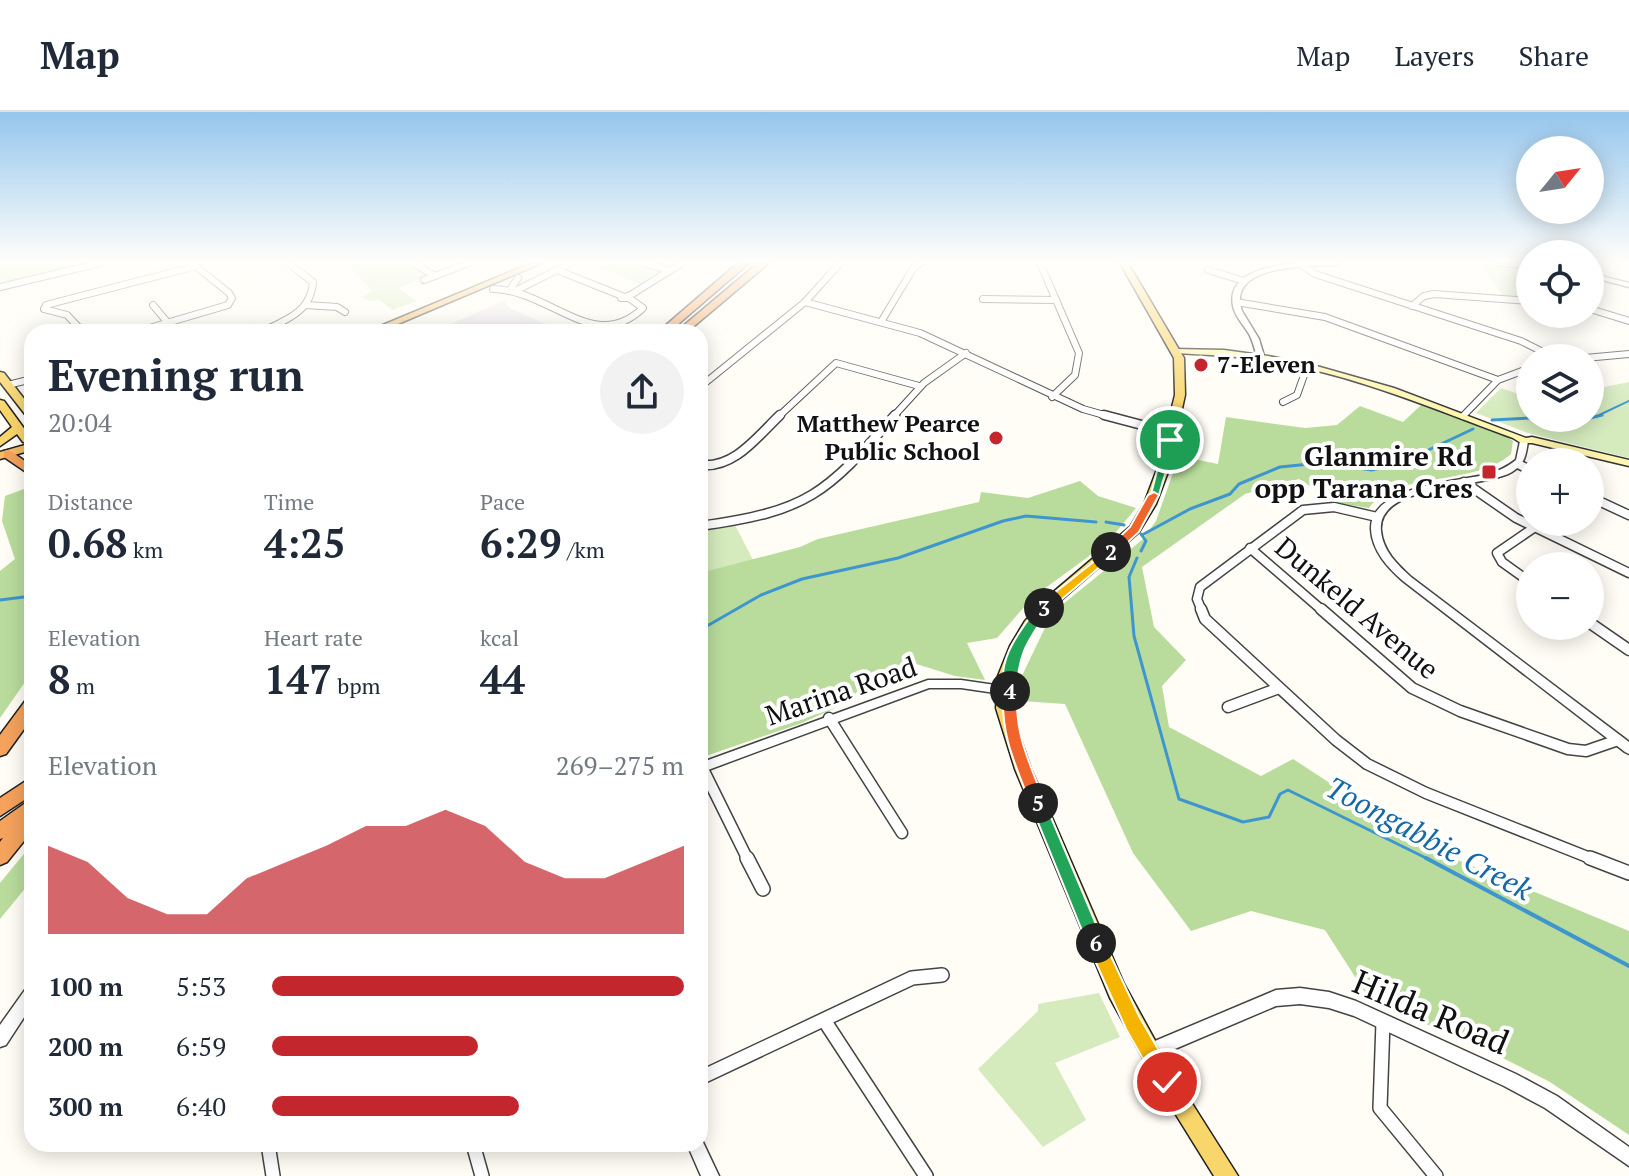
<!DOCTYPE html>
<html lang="en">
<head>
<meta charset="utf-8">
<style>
  :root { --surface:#fff; --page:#f2f2f3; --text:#1f2937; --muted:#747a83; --line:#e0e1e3; --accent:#c4262e }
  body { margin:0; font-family:"PT Serif",serif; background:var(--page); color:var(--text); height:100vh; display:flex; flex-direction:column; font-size:30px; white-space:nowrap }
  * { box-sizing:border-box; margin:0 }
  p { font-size:26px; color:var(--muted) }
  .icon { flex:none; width:44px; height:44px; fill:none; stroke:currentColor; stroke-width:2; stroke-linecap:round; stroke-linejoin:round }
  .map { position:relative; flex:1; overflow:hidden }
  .side { position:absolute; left:24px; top:212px; width:684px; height:828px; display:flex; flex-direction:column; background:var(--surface); border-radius:24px; box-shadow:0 4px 20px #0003 }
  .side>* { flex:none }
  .needle { width:52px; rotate:60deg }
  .tools { position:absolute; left:1516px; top:24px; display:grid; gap:16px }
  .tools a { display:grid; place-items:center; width:88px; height:88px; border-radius:50%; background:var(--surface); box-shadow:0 4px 20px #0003; font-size:40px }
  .pin { position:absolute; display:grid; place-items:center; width:68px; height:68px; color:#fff; margin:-34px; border:4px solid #fff; border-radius:50%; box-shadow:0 2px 8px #0007 }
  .km { position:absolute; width:40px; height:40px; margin:-20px; border-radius:50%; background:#222; color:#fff; font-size:22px; line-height:40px; text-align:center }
  .round { display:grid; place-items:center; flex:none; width:84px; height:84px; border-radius:42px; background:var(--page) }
  .overview { display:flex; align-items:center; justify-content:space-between; height:136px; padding:0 24px }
  h1 { font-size:44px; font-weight:800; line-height:60px }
  .stats { display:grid; grid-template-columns:repeat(3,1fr); gap:12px; height:136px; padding:8px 24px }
  .stats div { display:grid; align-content:center }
  .stats b { font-size:40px; font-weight:800 }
  .stats small { font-size:22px; font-weight:400 }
  .stats p { font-size:22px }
  .chart { height:224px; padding:16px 24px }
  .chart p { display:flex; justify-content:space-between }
  .chart svg { width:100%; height:144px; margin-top:8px; fill:var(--accent); opacity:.7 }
  ul { padding:0 24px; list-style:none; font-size:26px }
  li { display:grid; grid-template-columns:128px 96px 1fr; align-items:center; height:60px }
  li i { height:20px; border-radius:10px; background:var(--accent) }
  header { display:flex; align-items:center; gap:48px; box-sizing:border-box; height:112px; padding:0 40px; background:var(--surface); border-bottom:2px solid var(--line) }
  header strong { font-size:38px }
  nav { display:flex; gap:44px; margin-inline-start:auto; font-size:28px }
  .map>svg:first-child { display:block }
</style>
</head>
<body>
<header>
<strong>Map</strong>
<nav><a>Map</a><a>Layers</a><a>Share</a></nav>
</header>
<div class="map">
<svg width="1629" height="1064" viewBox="0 0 1629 1064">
  <rect width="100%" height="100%" fill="#fffdf5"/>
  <polygon fill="#eee6ef" points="505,188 508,195 562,220 463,220 449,213"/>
  <g fill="#d5ebbd">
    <polygon points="0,151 88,151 9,169 0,167"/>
    <polygon points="347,151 406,151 426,164 399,176 417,189 392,198 379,188 369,189 362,185 372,179"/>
    <polygon points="607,151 640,151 662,158 664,161 644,174 599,155"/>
    <polygon points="1481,153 1530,157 1530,187 1503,184"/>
    <polygon points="1629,270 1629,346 1528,321 1476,301 1501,276 1530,286 1530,306 1590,306 1590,278"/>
    <polygon points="735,413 753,448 700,461 700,419"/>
    <polygon points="1099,881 1120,925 1055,951 1086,1008 1043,1035 978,957 1038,899 1038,892"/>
  </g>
  <g fill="#b9dc9c">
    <path d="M1421,293L1507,325L1513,329L1511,342C1474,375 1398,358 1369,396L1336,391L1299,367L1245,382L1142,455L1154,515L1186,548L1162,574L1169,615L1261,664L1293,647L1431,737L1629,819V1023L1550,970L1493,941L1370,888L1325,818L1251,799L1191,819L1133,741L1065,592L1022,589L1020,568L1052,501L1142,428L1156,409L1179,344L1218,352L1226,305L1305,316L1337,313L1360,294L1403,310Z"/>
    <polygon points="1080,369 1098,384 1136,396 1107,431 1033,485 997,526 967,531 985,568 955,564 913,551 872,560 850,589 802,611 700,646 700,461 800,435 818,427 979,390 981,380 1028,386"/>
    <polygon points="24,377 32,395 32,560 0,606 0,459 15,447 2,409 5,384"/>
    <polygon points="32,732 32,768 0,807 0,771"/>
  </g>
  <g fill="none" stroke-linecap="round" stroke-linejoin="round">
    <polyline stroke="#3f96cf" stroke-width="2" points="1595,305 1629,289"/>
    <g stroke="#3f96cf" stroke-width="3">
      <polyline points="1539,306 1558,310 1589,306"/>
      <polyline points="1590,306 1602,303"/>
      <polyline points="1492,308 1530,306"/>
      <polyline points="1106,410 1124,413"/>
      <polyline points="1141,422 1146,429 1141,439"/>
      <polyline points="1142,423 1190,397 1230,382 1239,372 1280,355 1320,351 1372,358 1403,350 1473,317"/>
      <polyline points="1137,446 1129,465 1134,524 1179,687 1243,710 1269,705 1280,682 1288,678 1430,748"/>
      <polyline points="0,488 32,484"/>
      <polyline points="700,518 761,483 802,467 898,446 1003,409 1026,404 1096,410"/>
    </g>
    <polyline stroke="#3f96cf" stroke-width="4" points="1426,746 1629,854"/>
    <g stroke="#444" stroke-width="8">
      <g id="minor-far3">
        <polyline points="413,151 435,164"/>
        <polyline points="644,151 670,159"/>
        <polyline points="1040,151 1079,241 1075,263 1052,285"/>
        <polyline points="1301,153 1315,162 1521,229 1555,246"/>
        <polyline points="557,158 622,184"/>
        <polyline points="1208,158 1244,169"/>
        <polyline points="424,168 469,151"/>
        <polyline points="0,175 100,151"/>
        <polyline points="511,176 518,166"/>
        <path d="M493,177C551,178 594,243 643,196L629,186"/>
        <polyline points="517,178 571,151"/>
        <polygon points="629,184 629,186 621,186"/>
        <polyline points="629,184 682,151"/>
        <polyline points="983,187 1056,188"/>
        <polyline points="805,190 920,221 1083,297 1111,305"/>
        <polyline points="1236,190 1325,205 1498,268"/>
        <polyline points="153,193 168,211"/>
        <polyline points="306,193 337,195 345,200"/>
        <polyline points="1412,194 1424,184 1434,182 1530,189"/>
        <polyline points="1590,197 1629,209"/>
        <polyline points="881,210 914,155 921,151"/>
        <polyline points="83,220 67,203 44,197 46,193 196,154"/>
        <polyline points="136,220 228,193 232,186 229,181 193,152"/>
        <path d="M261,220C286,208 311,200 313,170L288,151"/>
        <polyline points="1585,246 1629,242"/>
        <polyline points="8,273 32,267"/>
        <polyline points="700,275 805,190 840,151"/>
        <polyline points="1283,290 1297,283 1308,252"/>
        <polyline points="1463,304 1498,268 1530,256"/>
        <polyline points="778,305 836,251 919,274"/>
        <polyline points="893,305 924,271 966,241"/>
      </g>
    </g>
    <g stroke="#444" stroke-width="11">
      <g id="minor-far2">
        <polyline points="1104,303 1172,321"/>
        <polyline points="1518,352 1530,358"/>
        <path d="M700,353C734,357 757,325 780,303"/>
        <polyline points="1464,370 1516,406 1629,461"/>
        <polyline points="1590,385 1629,403"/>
        <path d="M700,414C808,399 825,383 895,303"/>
        <polyline points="1250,436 1323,499"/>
        <polyline points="1530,470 1502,450 1497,441 1535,415"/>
        <polyline points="1202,499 1197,487 1200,475 1303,398 1334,395 1377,405"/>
      </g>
    </g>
    <g stroke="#444" stroke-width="13">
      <g id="minor-far1">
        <polyline points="1201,497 1205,507 1336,628 1367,652 1426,681 1595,748"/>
        <polyline points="1321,497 1412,576 1460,599 1568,637 1586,639 1618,628"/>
        <polyline points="1590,511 1629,538"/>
        <polyline points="1228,595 1279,576"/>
        <polyline points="829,606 902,721"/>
        <polyline points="702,655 748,748"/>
      </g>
    </g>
    <g stroke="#444" stroke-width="16">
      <g id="minor">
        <polyline points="747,746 763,777"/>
        <polyline points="1590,746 1629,761"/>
        <polyline points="824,908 926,1064"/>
        <polyline points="1383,910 1380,996 1436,1064"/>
        <polyline points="700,966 912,866 942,863"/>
        <polyline points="268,1032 273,1064"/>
        <polyline points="473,1032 482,1064"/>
      </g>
    </g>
    <g stroke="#444" stroke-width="3">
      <g id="tertiary">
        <path d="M1298,151H1339L1336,153C1308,154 1226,152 1242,199L1259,227L1264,244L1257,246C1255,238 1253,229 1249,222C1244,213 1235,205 1233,194C1226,160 1274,153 1298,151Z"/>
        <polygon points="1491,151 1530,152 1530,156 1494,153"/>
        <polygon points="1590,161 1629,171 1629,175 1590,165"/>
        <path d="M1524,326L1528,329C1526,343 1525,352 1512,360C1483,377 1376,371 1381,419C1383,439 1397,452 1411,465L1629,630V642L1625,640L1403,469C1388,456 1372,439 1371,417C1370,373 1458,370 1488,362C1499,359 1507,355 1516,348L1520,329Z"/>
        <polygon points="928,568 961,568 1002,574 1006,575 1008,578 1006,581 1002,582 961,576 929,576 700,661 700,651"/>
        <polygon points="32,873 32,893 6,933 0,935 0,913 27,875"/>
        <polygon points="1300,876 1329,880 1356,889 1516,962 1557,984 1629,1035 1629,1054 1545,996 1504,974 1354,904 1329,896 1300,892 1276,894 1149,948 1143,946 1141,940 1143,934 1276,878"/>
        <polygon points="700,1026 701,1026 719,1064 701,1064 687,1032 700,1032"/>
      </g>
    </g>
    <g stroke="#333" stroke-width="3">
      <path id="secondary" d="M1174,237L1224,238L1268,244L1313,253L1394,276L1526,326L1532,325L1629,348V354L1532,331H1521L1513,326C1433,297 1353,262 1268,249C1238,244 1208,243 1177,241H1174Z"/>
    </g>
    <g stroke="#222" stroke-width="3">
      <g id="primary">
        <polygon points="1120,151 1128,151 1184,246 1185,283 1168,360 1156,392 1139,420 1061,488 1035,515 1024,534 1012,564 1010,596 1031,657 1124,872 1174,963 1238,1064 1214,1064 1160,977 1110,886 1015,657 996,596 998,564 1010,534 1025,509 1051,482 1130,415 1144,392 1156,360 1175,283 1174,246"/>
        <polygon points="0,260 4,261 32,297 32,307 28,306 0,270"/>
        <polygon points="0,288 4,289 31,326 31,330 23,330 17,322 0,334 0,325 12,315 0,298"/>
      </g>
    </g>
    <g stroke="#222" stroke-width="3">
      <g id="trunk">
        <polygon points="531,151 542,151 379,220 366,220"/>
        <polygon points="32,331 32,338 0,347 0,340"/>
      </g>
    </g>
    <g stroke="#222" stroke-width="3">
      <g id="motorway">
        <polygon points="738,151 749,151 669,220 658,220"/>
        <polygon points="758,151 769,151 687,220 676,220"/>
        <polygon points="32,331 32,340 28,339 26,335"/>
        <polygon points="9,338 32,354 32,364 4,345 4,339"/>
        <polygon points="32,586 32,606 6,642 0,644 0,623 26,588"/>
        <polygon points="32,665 32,683 0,704 0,686"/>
        <polygon points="32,690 32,719 7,750 0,753 0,730 3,726 0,727 0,709 24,692"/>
      </g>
    </g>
    <use href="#minor-far3" stroke="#fff" stroke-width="6"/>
    <use href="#minor-far2" stroke="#fff" stroke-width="8"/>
    <use href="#minor-far1" stroke="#fff" stroke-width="10"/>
    <use href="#minor" stroke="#fff" stroke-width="13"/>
    <use href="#tertiary" fill="#fff" fill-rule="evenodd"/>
    <use href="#secondary" fill="#fff6b0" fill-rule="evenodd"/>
    <use href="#primary" fill="#f9d66b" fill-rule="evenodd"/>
    <use href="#trunk" fill="#f7bc64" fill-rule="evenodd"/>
    <use href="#motorway" fill="#f5a25d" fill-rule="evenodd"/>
  </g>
  <linearGradient id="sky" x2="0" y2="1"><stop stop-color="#95c6ee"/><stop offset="0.5" stop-color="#fffefa"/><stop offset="1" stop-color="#fffefa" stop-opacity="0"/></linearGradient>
  <rect width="1629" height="300" fill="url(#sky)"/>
  <polygon fill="#22a559" stroke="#fff" stroke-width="2" points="1170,325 1175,328 1159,383 1150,386 1165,328"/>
  <polygon fill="#f0652b" stroke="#fff" stroke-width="2" points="1154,380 1159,383 1139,420 1115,442 1107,442 1107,437 1130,415 1148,383"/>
  <polygon fill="#f5b400" stroke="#fff" stroke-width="2" points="1111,436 1117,440 1115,442 1048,499 1039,499 1039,493"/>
  <path fill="#22a559" stroke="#fff" stroke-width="2" d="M1044,491L1050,496C1029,528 1018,539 1017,579L1010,584L1005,582C995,548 1020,519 1039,493Z"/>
  <path fill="#f0652b" stroke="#fff" stroke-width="2" d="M1010,574L1017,579C1015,624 1029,649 1045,691L1038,697L1030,691C1014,649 1001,624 1003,579Z"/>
  <polygon fill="#22a559" stroke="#fff" stroke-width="2" points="1038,684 1045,691 1104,831 1102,837 1090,837 1087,831 1030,691"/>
  <polygon fill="#f5b400" stroke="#fff" stroke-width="2" points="1096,823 1102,825 1139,904 1173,963 1176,970 1173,977 1167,980 1160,977 1126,917 1087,831 1090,825"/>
  <g fill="#c4262e" stroke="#fff" stroke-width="3">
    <circle cx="1201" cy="253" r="8"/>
    <circle cx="996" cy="326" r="8"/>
    <rect x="1481" y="352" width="16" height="16" rx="4"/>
  </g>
  <g text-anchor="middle" stroke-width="8" stroke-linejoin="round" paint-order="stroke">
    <g font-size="24" font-weight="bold" fill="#111" stroke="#fff" text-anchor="start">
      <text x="1217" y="261">7-Eleven</text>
      <text x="980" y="320" text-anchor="end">Matthew Pearce<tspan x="980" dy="28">Public School</tspan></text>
    </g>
    <g font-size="28" font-weight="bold" fill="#111" stroke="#fff" text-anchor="end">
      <text x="1473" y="354">Glanmire Rd<tspan x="1473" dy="32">opp Tarana Cres</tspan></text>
    </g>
    <g font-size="28" fill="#111" stroke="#fff">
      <text transform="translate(1357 496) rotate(40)" y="10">Dunkeld Avenue</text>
      <text transform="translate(841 579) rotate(-19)" y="10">Marina Road</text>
    </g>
    <g font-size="30" font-style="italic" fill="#1768a6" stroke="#fff">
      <text transform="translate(1429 727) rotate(28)" y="10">Toongabbie Creek</text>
    </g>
    <g font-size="34" fill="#111" stroke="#fff">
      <text transform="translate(1431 900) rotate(23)" y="12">Hilda Road</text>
    </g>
  </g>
</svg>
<div class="tools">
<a><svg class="needle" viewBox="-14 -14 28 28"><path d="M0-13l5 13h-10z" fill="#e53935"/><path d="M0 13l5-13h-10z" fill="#747a83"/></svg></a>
<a><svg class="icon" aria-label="locate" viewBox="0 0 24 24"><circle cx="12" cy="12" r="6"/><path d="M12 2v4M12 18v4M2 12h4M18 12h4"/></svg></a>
<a><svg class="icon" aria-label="layers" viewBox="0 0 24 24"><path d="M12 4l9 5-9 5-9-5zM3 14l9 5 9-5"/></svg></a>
<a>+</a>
<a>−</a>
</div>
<div class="pin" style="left:1170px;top:328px;background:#1e9e55"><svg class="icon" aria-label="arrive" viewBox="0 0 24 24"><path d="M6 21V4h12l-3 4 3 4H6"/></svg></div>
<div class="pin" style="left:1167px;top:970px;background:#d93025"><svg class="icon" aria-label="check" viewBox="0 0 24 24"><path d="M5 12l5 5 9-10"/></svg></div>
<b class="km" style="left:1111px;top:440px">2</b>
<b class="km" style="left:1044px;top:496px">3</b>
<b class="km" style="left:1010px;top:579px">4</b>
<b class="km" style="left:1038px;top:691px">5</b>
<b class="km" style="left:1096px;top:831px">6</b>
<section class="side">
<div class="overview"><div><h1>Evening run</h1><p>20:04</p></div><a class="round"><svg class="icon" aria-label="share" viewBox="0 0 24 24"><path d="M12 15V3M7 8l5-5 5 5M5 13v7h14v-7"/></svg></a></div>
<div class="stats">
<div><p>Distance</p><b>0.68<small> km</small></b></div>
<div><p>Time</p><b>4:25</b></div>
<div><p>Pace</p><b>6:29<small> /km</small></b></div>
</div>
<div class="stats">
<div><p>Elevation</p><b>8<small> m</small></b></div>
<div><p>Heart rate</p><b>147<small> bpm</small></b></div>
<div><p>kcal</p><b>44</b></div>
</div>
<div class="chart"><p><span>Elevation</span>269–275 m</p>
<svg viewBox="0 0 160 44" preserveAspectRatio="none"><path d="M0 44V17L10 22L20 33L30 38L40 38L50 27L60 22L70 17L80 11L90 11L100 6L110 11L120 22L130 27L140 27L150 22L160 17V44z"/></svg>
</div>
<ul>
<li><b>100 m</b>5:53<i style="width:100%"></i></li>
<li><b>200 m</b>6:59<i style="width:50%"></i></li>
<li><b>300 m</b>6:40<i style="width:60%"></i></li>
</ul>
</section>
</div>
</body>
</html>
